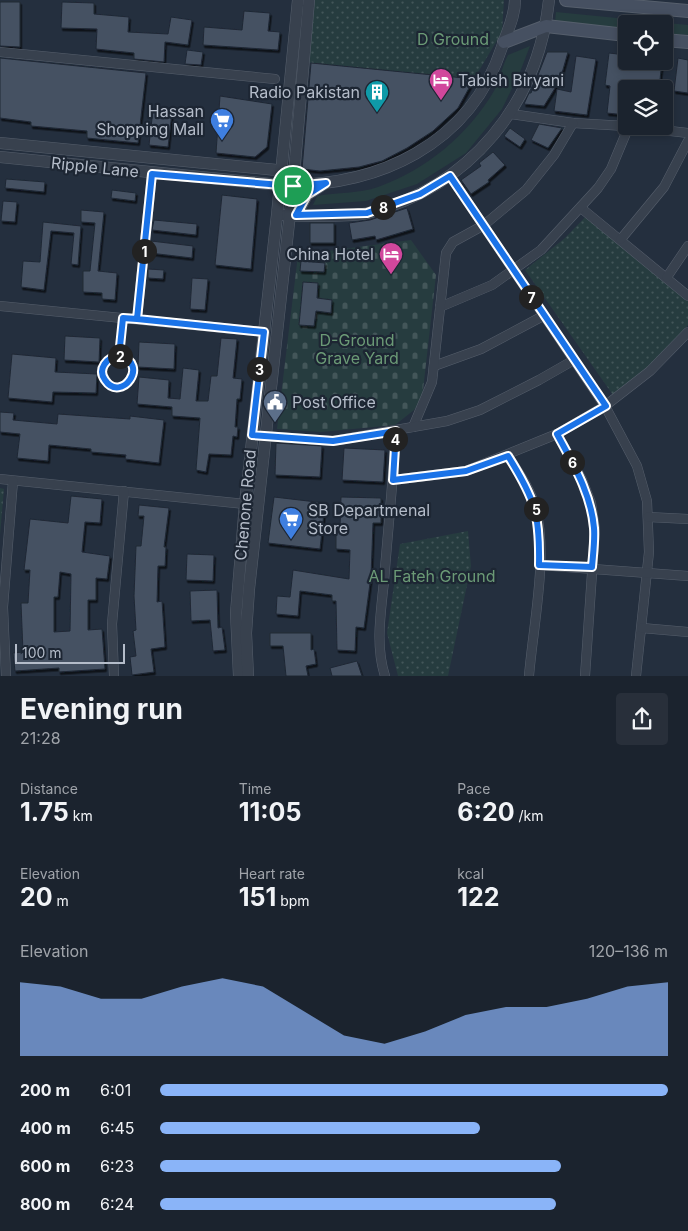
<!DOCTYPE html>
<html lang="en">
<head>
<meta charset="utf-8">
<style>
  :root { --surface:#1b232e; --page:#282f3a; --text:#f1f3f6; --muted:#a0a4aa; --line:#39404a; --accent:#8ab4f8 }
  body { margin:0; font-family:Inter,sans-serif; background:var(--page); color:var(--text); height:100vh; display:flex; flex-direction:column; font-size:19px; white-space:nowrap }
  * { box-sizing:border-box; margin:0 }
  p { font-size:16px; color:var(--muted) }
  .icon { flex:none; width:28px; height:28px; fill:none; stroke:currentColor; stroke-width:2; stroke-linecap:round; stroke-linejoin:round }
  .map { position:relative; height:676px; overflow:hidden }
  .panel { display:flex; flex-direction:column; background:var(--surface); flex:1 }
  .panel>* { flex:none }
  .tools { position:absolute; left:618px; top:15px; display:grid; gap:10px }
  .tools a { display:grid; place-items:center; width:55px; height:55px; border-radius:5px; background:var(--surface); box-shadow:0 2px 8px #0003,0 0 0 1px var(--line); font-size:25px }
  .scale { position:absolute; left:15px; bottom:12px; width:110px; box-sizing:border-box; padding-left:5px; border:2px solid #b4bcc9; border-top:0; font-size:14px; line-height:18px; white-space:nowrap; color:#b4bcc9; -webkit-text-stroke:4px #1d2633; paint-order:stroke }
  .pin { position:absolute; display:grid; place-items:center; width:42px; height:42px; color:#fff; margin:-21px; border:2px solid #fff; border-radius:50%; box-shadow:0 1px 5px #0007 }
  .km { position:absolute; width:25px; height:25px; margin:-12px; border-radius:50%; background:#222; color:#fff; font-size:14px; line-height:25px; text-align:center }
  .round { display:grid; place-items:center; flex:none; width:52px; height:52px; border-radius:5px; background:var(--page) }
  .head { display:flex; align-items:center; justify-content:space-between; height:85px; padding:0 20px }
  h1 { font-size:28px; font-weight:700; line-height:38px }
  .stats { display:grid; grid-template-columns:repeat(3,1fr); gap:8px; height:85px; padding:5px 20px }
  .stats div { display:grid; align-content:center }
  .stats b { font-size:25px; font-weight:700 }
  .stats small { font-size:14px; font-weight:400 }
  .stats p { font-size:14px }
  .chart { height:140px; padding:10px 20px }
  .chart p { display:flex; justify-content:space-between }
  .chart svg { width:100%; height:90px; margin-top:5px; fill:var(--accent); opacity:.7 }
  ul { padding:0 20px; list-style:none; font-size:16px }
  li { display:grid; grid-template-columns:80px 60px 1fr; align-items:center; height:38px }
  li i { height:12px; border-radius:6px; background:var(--accent) }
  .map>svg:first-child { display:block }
</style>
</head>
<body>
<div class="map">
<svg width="688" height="676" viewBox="0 0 688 676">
  <defs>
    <pattern id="cemetery-stones" width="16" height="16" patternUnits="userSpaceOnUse" patternTransform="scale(1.25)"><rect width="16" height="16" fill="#263c3f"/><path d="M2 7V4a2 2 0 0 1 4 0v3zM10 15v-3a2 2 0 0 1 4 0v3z" fill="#435659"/></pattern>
    <pattern id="park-dots" width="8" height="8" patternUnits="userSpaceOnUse" patternTransform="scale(1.25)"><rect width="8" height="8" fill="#263c3f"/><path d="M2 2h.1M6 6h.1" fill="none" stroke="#435659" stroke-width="1.8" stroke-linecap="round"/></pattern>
    <filter id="shadow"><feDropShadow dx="1.5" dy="2.5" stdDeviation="0" flood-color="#0009"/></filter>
  </defs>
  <rect width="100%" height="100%" fill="#242f3e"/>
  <g fill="#263c3f">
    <polygon points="556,12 688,25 688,35 664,33 664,24 626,24 626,29 555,22"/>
    <path d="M530,46L520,72L502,109L466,153L417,184L366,201L313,205L317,196C337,192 359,194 378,187C426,170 468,135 494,91C500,80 502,66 508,55Z"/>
  </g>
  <polygon fill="url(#cemetery-stones)" points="411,240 436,275 422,399 414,410 395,425 321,432 277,429 298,255"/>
  <g fill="url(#park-dots)">
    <polygon points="311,0 504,0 502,32 474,79 304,62"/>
    <polygon points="590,212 688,298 688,325 660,357 613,395 525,270 565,238"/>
    <polygon points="0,488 4,489 0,535"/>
    <polygon points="468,531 471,566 448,676 398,676 387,633 400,544"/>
  </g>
  <g fill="#455162" stroke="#1f2835" fill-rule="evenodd" filter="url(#shadow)">
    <polygon points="0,2 20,2 20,47 0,46"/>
    <polygon points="62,2 94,3 94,14 129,17 128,32 168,34 171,17 192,20 188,45 165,42 164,62 134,59 134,53 96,49 97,29 61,28"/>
    <polygon points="244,11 270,13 268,31 280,32 278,50 203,45 204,27 242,30"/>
    <polygon points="187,50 203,52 201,65 185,64"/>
    <polygon points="547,52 568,52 560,80 544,106 524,104 529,93 531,93"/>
    <polygon points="609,53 626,55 626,61 662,61 659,89 626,87 626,115 607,113 610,86 605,85"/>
    <polygon points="576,56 596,59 587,115 554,111 557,89 571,92"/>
    <polygon points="0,58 146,73 138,143 87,138 87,131 31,126 31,122 0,118"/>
    <polygon points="678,58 688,60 688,93 674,91"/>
    <polygon points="311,63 474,79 458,108 433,131 407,148 382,161 359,167 320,171 302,169"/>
    <polygon points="220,96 272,104 267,147 255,157 216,153"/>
    <polygon points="153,110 172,112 168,147 149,145"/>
    <polygon points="539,124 562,128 548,148 531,140"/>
    <polygon points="510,128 525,139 520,147 504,136"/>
    <polygon points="493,152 505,165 488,180 489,182 471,194 461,180 481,166 479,163"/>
    <polygon points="6,179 45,182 44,192 5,188"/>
    <polygon points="112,190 136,193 135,201 111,198"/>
    <polygon points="222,195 257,199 251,269 215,265"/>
    <polygon points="3,201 17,202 15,222 1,221"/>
    <polygon points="407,208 413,229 376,240 375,236 352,240 349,223 370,220"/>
    <polygon points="81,210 104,212 98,271 117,273 115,300 102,299 102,293 83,292 83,271 90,271 95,223 81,222"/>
    <polygon points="154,220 197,224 196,235 152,230"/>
    <polygon points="43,222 81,226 78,265 71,264 74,233 51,231 44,290 21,287 23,261 40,262"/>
    <rect x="310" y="223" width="24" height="20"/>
    <polygon points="151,241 193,246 192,258 150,253"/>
    <polygon points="301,261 325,263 324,272 300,271"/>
    <polygon points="148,269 164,270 163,279 148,278"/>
    <polygon points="192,278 208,279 205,310 190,309"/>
    <polygon points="303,282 318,283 317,298 332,300 331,313 316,311 314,326 299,325"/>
    <polygon points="65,336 100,338 99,362 64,360"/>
    <polygon points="221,338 237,339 233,378 242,379 240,399 237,399 235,427 238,427 237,437 233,436 231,455 209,454 206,472 196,470 200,418 172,416 172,407 137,404 139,377 169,380 168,398 180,399 183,368 199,370 196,401 208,401 211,376 217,376"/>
    <polygon points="139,342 175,344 174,369 138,367"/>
    <polygon points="12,354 56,358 55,372 97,374 96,393 53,392 52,402 8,398"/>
    <polygon points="0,412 14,413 13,420 57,424 58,414 130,419 130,416 164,420 159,463 125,459 126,455 91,452 91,449 49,445 48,461 17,458 20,434 0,432"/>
    <polygon points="276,443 322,446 320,477 275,475"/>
    <polygon points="344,448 385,450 383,482 342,480"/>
    <path d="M71,496L102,499L100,523L85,522L82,552L110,556L107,579L96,578V600H88V630L102,629L105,669L59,672V668L15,671L13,653L23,652L21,603H28L30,570H24L30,519L68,523ZM60,572L71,574L70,631L54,632V597H58Z"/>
    <polygon points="274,497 325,503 320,549 268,543"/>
    <polygon points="341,497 381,498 381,523 373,523 371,576 364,628 356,627 355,651 337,650 336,601 332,601 332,595 300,591 298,616 276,614 277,596 290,597 293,570 349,579 350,550 336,549 336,527 340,527"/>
    <polygon points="139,505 169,508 164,547 166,547 165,566 158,566 157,602 162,601 165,647 151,649 154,672 132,675 130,657 136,656 133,631 136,630 134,596 136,546 141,546 144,516 138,516"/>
    <polygon points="187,554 214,555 213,581 186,580"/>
    <polygon points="217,590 218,628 222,627 225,650 213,651 210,620 191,621 190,591"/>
    <polygon points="270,633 311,633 311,650 314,649 316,664 306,666 308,676 286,676 283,646 270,646"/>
    <polygon points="357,661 362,676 332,676 330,668"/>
  </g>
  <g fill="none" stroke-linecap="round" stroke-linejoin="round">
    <g stroke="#565f6c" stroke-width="5.5">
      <g id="service">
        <polyline points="119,356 123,318"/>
        <circle cx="118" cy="372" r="16"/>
      </g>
    </g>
    <g stroke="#565f6c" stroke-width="10">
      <g id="minor">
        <polyline points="0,52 275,79"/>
        <polyline points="511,114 573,123 626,126"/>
        <polyline points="627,126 688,133"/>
        <polyline points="450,176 605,406 637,466 647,501 649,552 636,676"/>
        <polyline points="581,208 688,296"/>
        <polyline points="621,239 664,187 688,141"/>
        <polyline points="667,277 688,246"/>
        <polyline points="0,306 264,332"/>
        <polyline points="440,307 492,285 541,250 598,188 611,169 629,126"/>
        <polyline points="137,319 152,174"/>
        <polyline points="434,366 481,349 543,316"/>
        <polyline points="413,427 432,382 446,253 453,242 484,225 526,190 554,155 573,123"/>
        <polyline points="557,434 582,480 591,503 595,529 585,676"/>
        <polyline points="252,435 333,441 447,421 480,410 539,380 574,360"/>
        <path d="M508,456C519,473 531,490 536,510C548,557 533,627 529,676"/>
        <polyline points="0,479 245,504"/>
        <polyline points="393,480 466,471 557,434 605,406 650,371 688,332"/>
        <polyline points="648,517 688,519"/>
        <polyline points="539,565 688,576"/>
        <polyline points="642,628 688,632"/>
        <polyline points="6,676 3,607 13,481"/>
        <polyline points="114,676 112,624 124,491"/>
        <path d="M385,676C375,645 381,612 384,581C388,530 393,481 396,431"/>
      </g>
    </g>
    <g stroke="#565f6c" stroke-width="12">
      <g id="tertiary">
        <polyline points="0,143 287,171"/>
        <path d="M0,157L280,185C378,187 470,145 502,47C507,31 515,17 515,0"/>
        <path d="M284,215C302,216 351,217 368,213C470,187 538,104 549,0"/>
        <polyline points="296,215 307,195 324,184"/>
        <polyline points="239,676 236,613 245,504 277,215 298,0"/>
        <polyline points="248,676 246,633 249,589 293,186 309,0"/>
      </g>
    </g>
    <g stroke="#565f6c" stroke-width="14">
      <g id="secondary">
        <polyline points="566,0 688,11"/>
        <polyline points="664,40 688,42"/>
        <polyline points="504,42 546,26 626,35"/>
      </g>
    </g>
    <use href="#service" stroke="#38414e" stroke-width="4.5"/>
    <use href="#minor" stroke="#38414e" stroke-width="9"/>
    <use href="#tertiary" stroke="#38414e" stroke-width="11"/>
    <use href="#secondary" stroke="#465061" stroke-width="12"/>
  </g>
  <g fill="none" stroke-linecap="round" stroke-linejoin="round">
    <g stroke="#fff" stroke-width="10">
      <path id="route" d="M293,186L152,174L137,319L123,318L119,356C107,357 97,369 105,380C121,404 151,363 119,356L123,318L137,319L264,332L252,435L333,441L396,431L393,480L466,471L508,456C535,499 540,514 539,565L592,567C593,554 595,540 594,528C591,493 573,464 557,434L606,406L450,176L420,194L367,213L296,215L307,195L326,183L293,186"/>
    </g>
    <use href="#route" stroke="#1a73e8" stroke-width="6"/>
  </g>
  <defs>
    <g id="hotel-pin" transform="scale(1.25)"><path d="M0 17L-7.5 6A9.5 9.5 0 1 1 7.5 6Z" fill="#d1479c" stroke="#1d2633"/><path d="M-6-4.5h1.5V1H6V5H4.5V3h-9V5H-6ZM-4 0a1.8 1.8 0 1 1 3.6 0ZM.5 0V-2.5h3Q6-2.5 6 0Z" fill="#fff"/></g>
    <g id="building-pin" transform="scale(1.25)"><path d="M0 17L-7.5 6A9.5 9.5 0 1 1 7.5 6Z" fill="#0f9aa8" stroke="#1d2633"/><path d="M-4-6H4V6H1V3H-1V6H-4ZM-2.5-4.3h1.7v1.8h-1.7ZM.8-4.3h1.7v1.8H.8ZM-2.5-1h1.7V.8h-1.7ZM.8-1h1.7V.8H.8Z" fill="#fff"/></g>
    <g id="supermarket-pin" transform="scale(1.25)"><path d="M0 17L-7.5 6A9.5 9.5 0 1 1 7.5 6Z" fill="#3f7fe0" stroke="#1d2633"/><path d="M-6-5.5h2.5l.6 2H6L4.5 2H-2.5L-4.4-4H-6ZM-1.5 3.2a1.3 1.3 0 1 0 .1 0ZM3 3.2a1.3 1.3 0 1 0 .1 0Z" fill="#fff"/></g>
    <g id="civic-pin" transform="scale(1.25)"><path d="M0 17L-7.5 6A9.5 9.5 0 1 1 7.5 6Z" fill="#5c6f8a" stroke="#1d2633"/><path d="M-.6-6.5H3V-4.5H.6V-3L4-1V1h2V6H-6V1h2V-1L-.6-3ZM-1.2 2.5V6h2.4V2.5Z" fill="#fff"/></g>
  </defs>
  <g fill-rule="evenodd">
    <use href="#hotel-pin" x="441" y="80"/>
    <use href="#building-pin" x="377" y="92"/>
    <use href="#supermarket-pin" x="222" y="120"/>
    <use href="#hotel-pin" x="391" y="254"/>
    <use href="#civic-pin" x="275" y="402"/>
    <use href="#supermarket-pin" x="291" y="519"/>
  </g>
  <g text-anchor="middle" stroke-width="4.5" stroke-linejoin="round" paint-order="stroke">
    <g font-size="16" fill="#6b9a76" stroke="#1d2633">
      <text x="453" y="45">D Ground</text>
      <text x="357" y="346">D-Ground<tspan x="357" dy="18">Grave Yard</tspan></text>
      <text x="432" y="582">AL Fateh Ground</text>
    </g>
    <g font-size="16" fill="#b4bcc9" stroke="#1d2633" text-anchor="start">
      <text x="458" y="86">Tabish Biryani</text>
      <text x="360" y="98" text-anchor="end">Radio Pakistan</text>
      <text x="204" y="117" text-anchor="end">Hassan<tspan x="204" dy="18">Shopping Mall</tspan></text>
      <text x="374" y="260" text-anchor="end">China Hotel</text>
      <text x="292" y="408">Post Office</text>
      <text x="308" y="516">SB Departmenal<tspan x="308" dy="18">Store</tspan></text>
    </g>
    <g font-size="16" fill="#b4bcc9" stroke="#1d2633">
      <text transform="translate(95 167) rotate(6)" y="6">Ripple Lane</text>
      <text transform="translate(245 505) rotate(-85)" y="6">Chenone Road</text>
    </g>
  </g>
</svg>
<div class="tools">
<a><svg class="icon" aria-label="locate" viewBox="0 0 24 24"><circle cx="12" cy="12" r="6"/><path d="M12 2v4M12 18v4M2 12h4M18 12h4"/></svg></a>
<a><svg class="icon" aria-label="layers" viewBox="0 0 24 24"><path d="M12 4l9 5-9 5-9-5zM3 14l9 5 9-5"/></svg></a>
</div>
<div class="scale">100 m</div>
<div class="pin" style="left:293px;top:186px;background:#1e9e55"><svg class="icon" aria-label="arrive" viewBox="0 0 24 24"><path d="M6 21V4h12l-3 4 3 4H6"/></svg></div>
<b class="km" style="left:144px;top:251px">1</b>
<b class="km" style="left:120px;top:356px">2</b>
<b class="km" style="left:259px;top:369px">3</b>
<b class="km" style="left:395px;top:439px">4</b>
<b class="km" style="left:536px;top:509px">5</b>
<b class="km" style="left:572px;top:462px">6</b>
<b class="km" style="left:531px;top:297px">7</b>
<b class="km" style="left:383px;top:207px">8</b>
</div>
<section class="panel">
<div class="head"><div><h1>Evening run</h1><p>21:28</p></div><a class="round"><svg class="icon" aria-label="share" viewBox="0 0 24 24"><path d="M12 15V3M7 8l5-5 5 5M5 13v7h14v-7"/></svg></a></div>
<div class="stats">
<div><p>Distance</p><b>1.75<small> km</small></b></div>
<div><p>Time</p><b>11:05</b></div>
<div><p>Pace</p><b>6:20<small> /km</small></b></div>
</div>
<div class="stats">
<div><p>Elevation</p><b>20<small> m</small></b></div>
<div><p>Heart rate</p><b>151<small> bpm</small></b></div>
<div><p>kcal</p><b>122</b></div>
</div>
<div class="chart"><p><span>Elevation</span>120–136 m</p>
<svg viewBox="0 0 160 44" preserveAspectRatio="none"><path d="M0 44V8L10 10L20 16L30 16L40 10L50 6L60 10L70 22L80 34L90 38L100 32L110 24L120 20L130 20L140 16L150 10L160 8V44z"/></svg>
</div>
<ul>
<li><b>200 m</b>6:01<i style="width:100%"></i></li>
<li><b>400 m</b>6:45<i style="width:63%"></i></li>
<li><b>600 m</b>6:23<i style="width:79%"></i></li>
<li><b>800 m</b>6:24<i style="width:78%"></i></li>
</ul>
</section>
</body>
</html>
